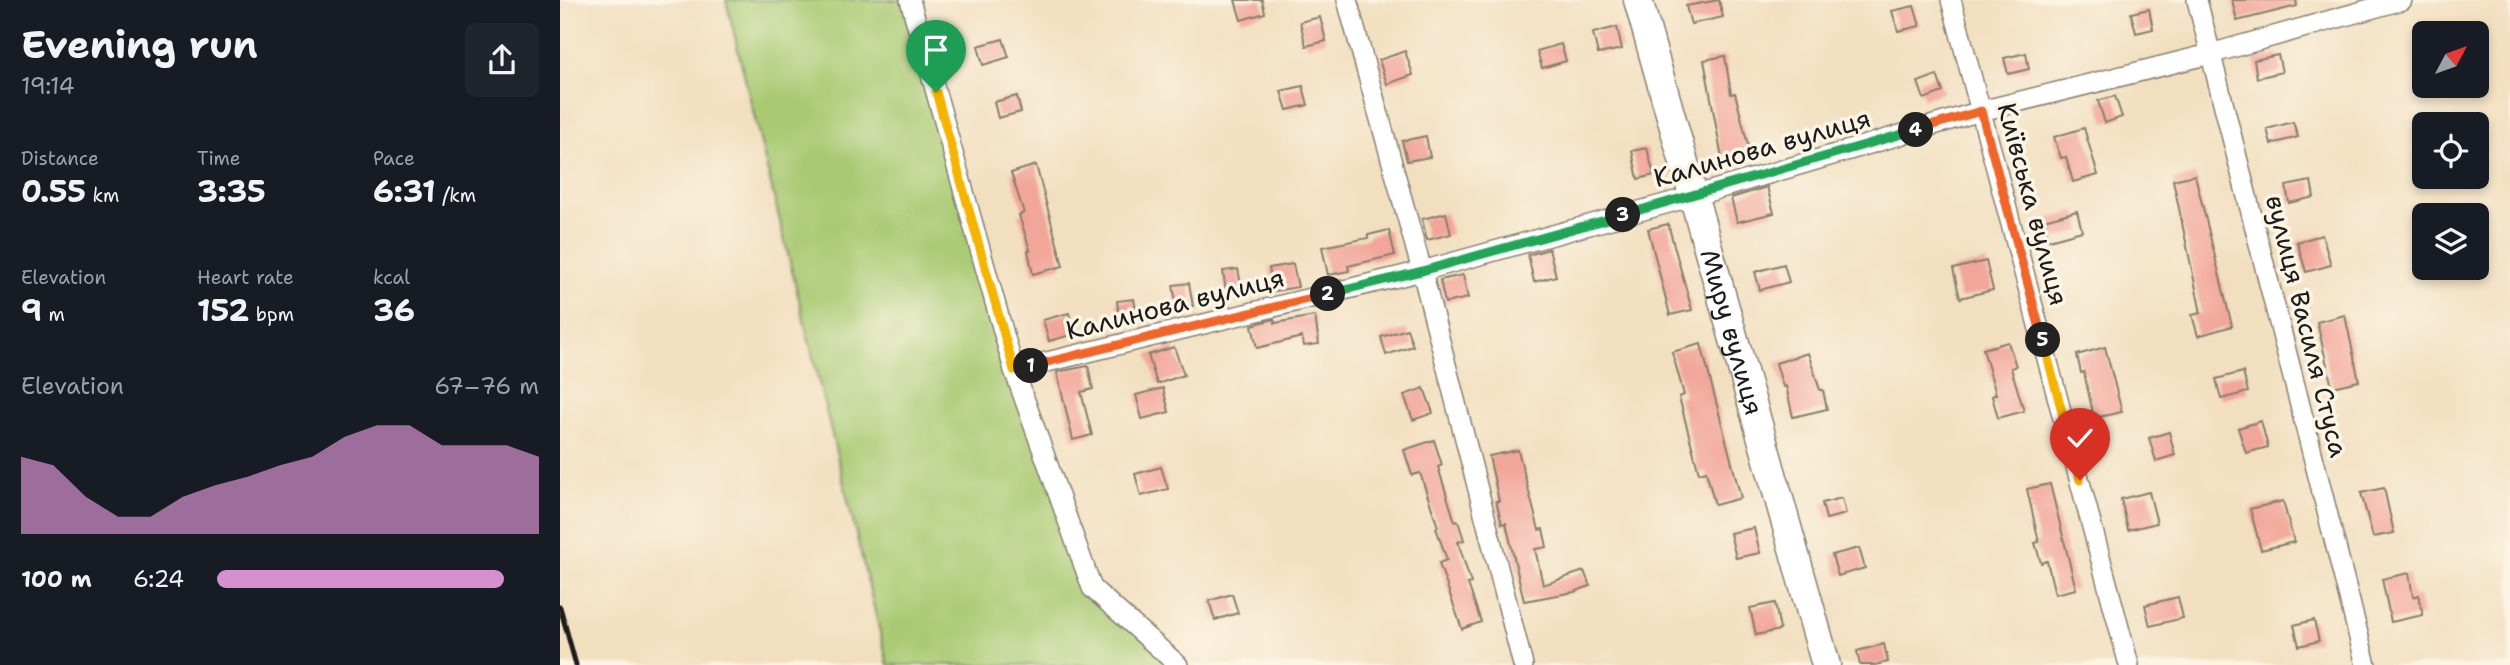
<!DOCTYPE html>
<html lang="en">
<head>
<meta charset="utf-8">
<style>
  :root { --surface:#171b24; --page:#20242c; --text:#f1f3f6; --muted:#9ea1a6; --accent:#d690ce }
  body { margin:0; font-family:"Shantell Sans",sans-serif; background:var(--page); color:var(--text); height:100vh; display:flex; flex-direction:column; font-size:26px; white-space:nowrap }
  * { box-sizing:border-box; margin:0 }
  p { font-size:23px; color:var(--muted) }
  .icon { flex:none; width:38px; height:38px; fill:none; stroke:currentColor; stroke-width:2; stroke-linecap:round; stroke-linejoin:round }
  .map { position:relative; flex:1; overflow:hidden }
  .panel { display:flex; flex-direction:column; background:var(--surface); width:560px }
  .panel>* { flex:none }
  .needle { width:46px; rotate:49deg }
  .controls { position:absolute; left:1852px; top:21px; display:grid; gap:14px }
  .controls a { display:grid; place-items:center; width:77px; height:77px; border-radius:10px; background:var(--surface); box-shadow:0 4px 10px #0003; font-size:35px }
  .pin { position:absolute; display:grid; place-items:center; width:60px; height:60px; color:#fff; margin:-72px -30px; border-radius:50% 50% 50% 0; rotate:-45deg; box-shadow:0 0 7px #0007 }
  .pin .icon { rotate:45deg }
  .km { position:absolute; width:35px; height:35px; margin:-18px; border-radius:50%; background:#222; color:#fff; font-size:19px; line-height:35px; text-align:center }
  .round { display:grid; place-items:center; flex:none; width:74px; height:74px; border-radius:10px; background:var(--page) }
  .headline { display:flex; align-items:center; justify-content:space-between; height:119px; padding:0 21px }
  h1 { font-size:38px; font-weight:700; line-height:52px }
  .metrics { display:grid; grid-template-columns:repeat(3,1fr); gap:10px; height:119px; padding:7px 21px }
  .metrics div { display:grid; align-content:center }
  .metrics b { font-size:30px; font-weight:700 }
  .metrics small { font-size:19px; font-weight:400 }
  .metrics p { font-size:19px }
  .chart { height:196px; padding:14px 21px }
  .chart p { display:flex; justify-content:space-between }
  .chart svg { width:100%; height:126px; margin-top:7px; fill:var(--accent); opacity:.7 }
  ul { padding:0 21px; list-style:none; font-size:23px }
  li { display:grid; grid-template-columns:112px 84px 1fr; align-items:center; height:52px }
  li i { height:18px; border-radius:9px; background:var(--accent) }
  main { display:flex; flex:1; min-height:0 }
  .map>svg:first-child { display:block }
</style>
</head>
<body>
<main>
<section class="panel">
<div class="headline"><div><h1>Evening run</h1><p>19:14</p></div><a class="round"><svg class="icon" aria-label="share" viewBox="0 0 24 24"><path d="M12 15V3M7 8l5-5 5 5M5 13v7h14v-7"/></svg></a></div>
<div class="metrics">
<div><p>Distance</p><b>0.55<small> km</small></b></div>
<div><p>Time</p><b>3:35</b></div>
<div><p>Pace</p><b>6:31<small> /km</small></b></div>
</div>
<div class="metrics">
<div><p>Elevation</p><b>9<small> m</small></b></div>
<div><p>Heart rate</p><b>152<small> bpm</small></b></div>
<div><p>kcal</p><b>36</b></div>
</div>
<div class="chart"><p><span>Elevation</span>67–76 m</p>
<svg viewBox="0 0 160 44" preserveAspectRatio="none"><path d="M0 44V17L10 20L20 31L30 38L40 38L50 31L60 27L70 24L80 20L90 17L100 10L110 6L120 6L130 13L140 13L150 13L160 17V44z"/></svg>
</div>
<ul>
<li><b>100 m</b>6:24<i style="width:89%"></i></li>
</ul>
</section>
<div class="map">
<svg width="1950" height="665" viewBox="0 0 1950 665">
  <rect width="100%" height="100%" fill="#fcf5e5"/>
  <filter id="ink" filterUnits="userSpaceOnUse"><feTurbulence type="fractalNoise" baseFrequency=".0143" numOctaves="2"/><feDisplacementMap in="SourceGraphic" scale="14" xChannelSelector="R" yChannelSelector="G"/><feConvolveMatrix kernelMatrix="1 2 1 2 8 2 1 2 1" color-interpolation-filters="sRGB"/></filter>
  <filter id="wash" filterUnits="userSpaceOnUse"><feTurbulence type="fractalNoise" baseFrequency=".00686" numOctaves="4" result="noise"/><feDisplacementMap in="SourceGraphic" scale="28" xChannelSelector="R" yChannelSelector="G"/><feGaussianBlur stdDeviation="1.57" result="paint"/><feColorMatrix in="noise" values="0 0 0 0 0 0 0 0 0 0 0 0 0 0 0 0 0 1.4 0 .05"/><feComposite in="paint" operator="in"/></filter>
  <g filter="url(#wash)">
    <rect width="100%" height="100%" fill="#f2dfc0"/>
    <polygon fill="#a9ca73" stroke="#627348" stroke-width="2" points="166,0 355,0 454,370 532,588 618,665 328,665"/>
    <g id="blocks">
      <g fill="#f2a69a">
        <polygon points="675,0 702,0 705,13 681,20"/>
        <polygon points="1159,0 1163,17 1131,24 1126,6"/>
        <polygon points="1672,0 1736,0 1737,6 1677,21"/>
        <polygon points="1354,6 1360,26 1338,31 1332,11"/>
        <polygon points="1589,9 1593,29 1576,33 1571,13"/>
        <polygon points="760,17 766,41 746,46 740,22"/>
        <polygon points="1057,27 1062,49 1038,54 1033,33"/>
        <polygon points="443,39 449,57 423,65 418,46"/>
        <polygon points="1001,44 1006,61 982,68 977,51"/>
        <polygon points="845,51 853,75 827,84 819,60"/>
        <polygon points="1466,53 1469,69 1448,74 1444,58"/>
        <polygon points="1718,55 1722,72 1697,78 1694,60"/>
        <polygon points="1165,56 1171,94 1175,93 1191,157 1163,164 1144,60"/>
        <polygon points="1377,75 1383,92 1364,99 1358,82"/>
        <polygon points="743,86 748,105 727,110 721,91"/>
        <polygon points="457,96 461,112 438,118 434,102"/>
        <polygon points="1555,96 1562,117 1545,123 1538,101"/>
        <polygon points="1733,122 1738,137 1711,144 1707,129"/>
        <polygon points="1524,128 1538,175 1513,182 1506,157 1501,158 1494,137"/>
        <polygon points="866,136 870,157 847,161 842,141"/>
        <polygon points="1087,148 1094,175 1078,179 1072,151"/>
        <polygon points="476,165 503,266 473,274 468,251 470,250 459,215 464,213 451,173"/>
        <polygon points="1635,175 1672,326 1638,336 1632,315 1641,313 1613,180"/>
        <polygon points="1751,181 1754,197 1729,203 1726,186"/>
        <polygon points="1207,187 1214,213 1177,222 1171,198"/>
        <polygon points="1517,211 1522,231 1489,240 1484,220"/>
        <polygon points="886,213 891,234 867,240 862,219"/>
        <polygon points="1108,224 1132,310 1110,315 1088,229"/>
        <polygon points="829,230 835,255 788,266 789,271 768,275 762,247 808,238 808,235"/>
        <polygon points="1762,235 1771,265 1746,272 1737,242"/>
        <polygon points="989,249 996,276 974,282 968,255"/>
        <polygon points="1426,261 1433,290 1400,298 1393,269"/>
        <polygon points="733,264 738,287 714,291 709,268"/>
        <polygon points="1224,264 1229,282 1200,290 1195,272"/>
        <polygon points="678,269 682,290 666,292 663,271"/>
        <polygon points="903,275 908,298 885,303 880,280"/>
        <polygon points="629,283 633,306 617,309 613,285"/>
        <polygon points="574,299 578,321 560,324 557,301"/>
        <polygon points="509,313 515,334 489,341 483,320"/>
        <polygon points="1785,315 1799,381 1772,387 1757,322"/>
        <polygon points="755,316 759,344 744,346 742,337 697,348 692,325 714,319 715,323"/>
        <polygon points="847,329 853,346 826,355 821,337"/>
        <polygon points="1448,342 1456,366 1451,368 1464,411 1438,418 1432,396 1436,394 1423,349"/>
        <polygon points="1141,344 1181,498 1155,505 1146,471 1139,473 1119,397 1124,395 1112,352"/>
        <polygon points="614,347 624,375 597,384 588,355"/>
        <polygon points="1545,347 1562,412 1534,418 1524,372 1521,373 1517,355"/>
        <polygon points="1248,353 1260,390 1263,390 1267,409 1233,417 1226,386 1223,387 1216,363"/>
        <polygon points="528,366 533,389 521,392 532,435 513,440 497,372"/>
        <polygon points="1683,372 1688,392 1661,399 1656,379"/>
        <polygon points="603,388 609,412 582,419 576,395"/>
        <polygon points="864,388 873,413 853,420 844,395"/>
        <polygon points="1701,421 1708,447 1686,453 1678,428"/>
        <polygon points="1609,432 1615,455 1596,461 1589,438"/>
        <polygon points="874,440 882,465 878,467 895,522 898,521 904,540 898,542 911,583 908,584 921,622 902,629 879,563 887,560 876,528 878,527 860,473 852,475 844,450"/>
        <polygon points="958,450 979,530 983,529 987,547 975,549 983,585 1024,571 1030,586 1014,592 964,601 946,523 942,524 936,501 939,501 929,456"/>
        <polygon points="601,467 608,489 581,496 575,474"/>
        <polygon points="1490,484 1516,589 1495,594 1487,561 1481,563 1475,543 1479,542 1467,489"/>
        <polygon points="1824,488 1834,533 1813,537 1801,493"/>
        <polygon points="1589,492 1597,523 1568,530 1561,499"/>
        <polygon points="1282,498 1286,514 1266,519 1262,503"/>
        <polygon points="1723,501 1734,542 1701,550 1690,509"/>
        <polygon points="1194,528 1200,553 1176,558 1170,533"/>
        <polygon points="1299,548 1305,568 1278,576 1272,555"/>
        <polygon points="1849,573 1853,597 1859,595 1863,615 1831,622 1822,579"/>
        <polygon points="672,594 678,613 655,620 649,601"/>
        <polygon points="1618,597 1623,618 1590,626 1585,605"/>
        <polygon points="1215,603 1220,630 1196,635 1190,608"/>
        <polygon points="1754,620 1759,641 1739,646 1734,625"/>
        <polygon points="1324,644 1328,662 1315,665 1300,665 1297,651"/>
      </g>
    </g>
  </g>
  <g filter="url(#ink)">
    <use href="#blocks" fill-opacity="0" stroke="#877e6e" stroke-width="2"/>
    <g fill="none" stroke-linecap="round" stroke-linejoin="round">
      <g stroke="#877e6e" stroke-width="22">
        <g id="street">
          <polyline points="350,0 454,370 532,588 618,665"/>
          <polyline points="787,0 862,271 963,665"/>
          <polyline points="1391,0 1569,665"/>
          <polyline points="1637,0 1806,665"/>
          <polyline points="454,370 862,271 1134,196 1421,111 1650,54 1842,0"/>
        </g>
      </g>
      <g stroke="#877e6e" stroke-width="31">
        <g id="secondary">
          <path id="s1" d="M1078,0L1266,665"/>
        </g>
      </g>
      <use href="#street" stroke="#fff" stroke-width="19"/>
      <use href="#secondary" stroke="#fff" stroke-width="28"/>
      <polyline stroke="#1c1c1c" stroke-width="5" points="0,607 16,665"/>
    </g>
  </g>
  <g fill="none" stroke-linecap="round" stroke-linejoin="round" filter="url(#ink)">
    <g stroke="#fff" stroke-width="14">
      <polyline id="split-1" points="376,92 454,370 471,366"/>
    </g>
    <g stroke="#fff" stroke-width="14">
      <polyline id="split-2" points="471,366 768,294"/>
    </g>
    <g stroke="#fff" stroke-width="14">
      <polyline id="split-3" points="768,294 862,271 1063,215"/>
    </g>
    <g stroke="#fff" stroke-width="14">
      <polyline id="split-4" points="1063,215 1356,130"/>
    </g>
    <g stroke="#fff" stroke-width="14">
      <polyline id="split-5" points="1356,130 1421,111 1483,340"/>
    </g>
    <g stroke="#fff" stroke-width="14">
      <polyline id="split-6" points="1483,340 1520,480"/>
    </g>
    <use href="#split-1" stroke="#f5b400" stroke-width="9"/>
    <use href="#split-2" stroke="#f0652b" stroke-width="9"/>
    <use href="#split-3" stroke="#22a559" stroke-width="9"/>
    <use href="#split-4" stroke="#22a559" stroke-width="9"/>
    <use href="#split-5" stroke="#f0652b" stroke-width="9"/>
    <use href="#split-6" stroke="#f5b400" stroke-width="9"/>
  </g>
  <g text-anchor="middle" stroke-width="7" stroke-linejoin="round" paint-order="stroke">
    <g font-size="26" fill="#1c1c1c" stroke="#fcf5e5">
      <text transform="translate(1202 148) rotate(-16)" y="9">Калинова вулиця</text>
      <text transform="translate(1473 204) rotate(75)" y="9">Київська вулиця</text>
      <text transform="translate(615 304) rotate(-14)" y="9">Калинова вулиця</text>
      <text transform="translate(1747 326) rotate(76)" y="9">вулиця Василя Стуса</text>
      <text dy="9" stroke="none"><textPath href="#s1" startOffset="345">Миру вулиця</textPath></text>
    </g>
  </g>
</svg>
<div class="controls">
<a><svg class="needle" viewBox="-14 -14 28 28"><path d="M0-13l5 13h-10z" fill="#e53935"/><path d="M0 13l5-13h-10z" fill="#9ea1a6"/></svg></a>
<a><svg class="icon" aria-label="locate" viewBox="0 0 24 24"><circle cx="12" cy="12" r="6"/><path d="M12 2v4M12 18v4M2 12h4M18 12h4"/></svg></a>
<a><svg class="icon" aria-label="layers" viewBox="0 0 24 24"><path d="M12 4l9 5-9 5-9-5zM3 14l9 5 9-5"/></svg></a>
</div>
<div class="pin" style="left:376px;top:92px;background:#1e9e55"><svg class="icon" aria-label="arrive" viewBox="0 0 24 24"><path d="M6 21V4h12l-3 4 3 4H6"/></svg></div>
<div class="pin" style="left:1520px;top:480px;background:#d93025"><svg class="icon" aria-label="check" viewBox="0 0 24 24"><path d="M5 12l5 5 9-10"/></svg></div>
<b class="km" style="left:471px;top:366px">1</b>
<b class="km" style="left:768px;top:294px">2</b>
<b class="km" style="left:1063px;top:215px">3</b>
<b class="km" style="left:1356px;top:130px">4</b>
<b class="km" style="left:1483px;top:340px">5</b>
</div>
</main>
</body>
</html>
